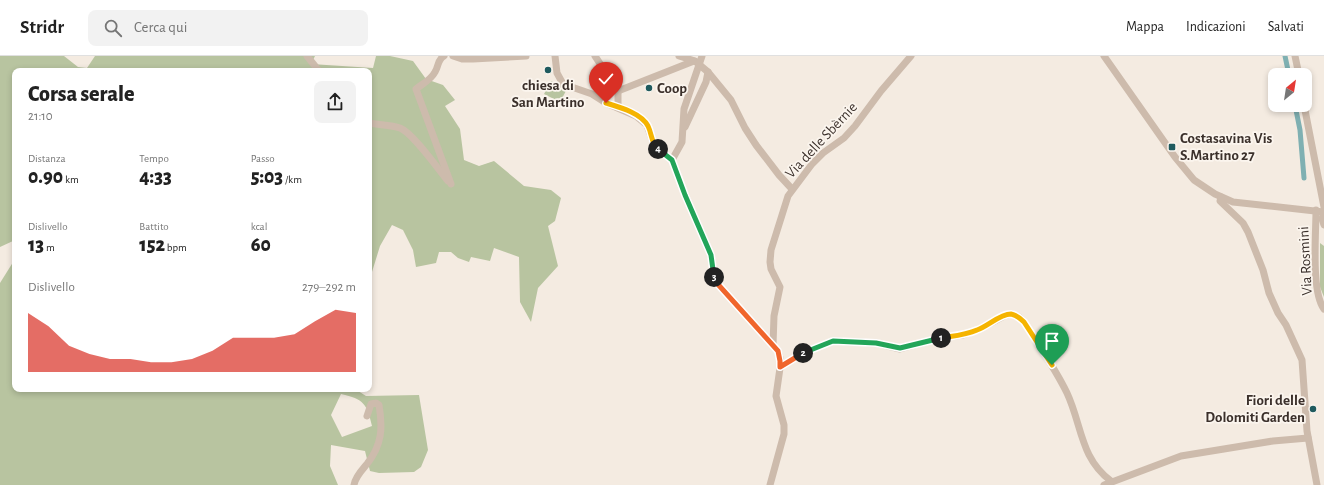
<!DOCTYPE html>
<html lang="it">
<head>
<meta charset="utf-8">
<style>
  :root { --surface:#fff; --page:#f2f2f2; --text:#222; --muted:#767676; --line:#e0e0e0; --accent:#d93025 }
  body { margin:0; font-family:"Alegreya Sans",sans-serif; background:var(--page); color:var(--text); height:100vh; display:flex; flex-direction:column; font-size:15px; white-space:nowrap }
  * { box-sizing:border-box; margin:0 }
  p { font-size:13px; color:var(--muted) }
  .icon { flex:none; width:22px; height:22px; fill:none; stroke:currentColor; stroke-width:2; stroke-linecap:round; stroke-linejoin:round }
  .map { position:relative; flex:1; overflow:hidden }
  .side { position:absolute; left:12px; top:12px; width:360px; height:324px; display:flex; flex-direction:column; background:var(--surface); border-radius:8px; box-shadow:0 2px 6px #0003 }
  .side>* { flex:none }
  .needle { width:26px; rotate:30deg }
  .controls { position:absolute; left:1268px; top:12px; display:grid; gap:8px }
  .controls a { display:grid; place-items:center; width:44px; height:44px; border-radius:8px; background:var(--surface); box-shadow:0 2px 6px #0003; font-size:20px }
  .pin { position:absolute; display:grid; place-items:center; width:34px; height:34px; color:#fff; margin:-41px -17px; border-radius:50% 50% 50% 0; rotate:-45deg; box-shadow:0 0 4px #0007 }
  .pin .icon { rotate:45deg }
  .km { position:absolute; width:20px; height:20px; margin:-10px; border-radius:50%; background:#222; color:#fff; font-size:11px; line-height:20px; text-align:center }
  .round { display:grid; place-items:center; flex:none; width:42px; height:42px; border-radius:8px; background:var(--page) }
  .overview { display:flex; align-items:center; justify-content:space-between; height:68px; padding:0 16px }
  h1 { font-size:22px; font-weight:800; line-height:30px }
  .figures { display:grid; grid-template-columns:repeat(3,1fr); gap:6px; height:68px; padding:4px 16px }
  .figures div { display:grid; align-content:center }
  .figures b { font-size:20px; font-weight:800 }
  .figures small { font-size:11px; font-weight:400 }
  .figures p { font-size:11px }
  .chart { height:112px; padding:8px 16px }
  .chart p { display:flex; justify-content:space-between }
  .chart svg { width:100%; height:72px; margin-top:4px; fill:var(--accent); opacity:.7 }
  header { display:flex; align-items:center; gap:24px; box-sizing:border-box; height:56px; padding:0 20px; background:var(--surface); border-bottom:1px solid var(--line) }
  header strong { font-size:19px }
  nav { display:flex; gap:22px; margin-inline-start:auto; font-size:14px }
  .search { width:280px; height:36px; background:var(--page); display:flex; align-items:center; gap:10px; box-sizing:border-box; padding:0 14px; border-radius:8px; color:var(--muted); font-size:15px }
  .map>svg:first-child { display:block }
</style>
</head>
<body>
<header>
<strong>Stridr</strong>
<div class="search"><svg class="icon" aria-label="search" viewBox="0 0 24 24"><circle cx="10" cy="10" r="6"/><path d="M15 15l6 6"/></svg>Cerca qui</div>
<nav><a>Mappa</a><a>Indicazioni</a><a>Salvati</a></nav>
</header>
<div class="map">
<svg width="1324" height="429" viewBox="0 0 1324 429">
  <rect width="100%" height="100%" fill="#f4ebe1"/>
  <g fill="#b8c4a0" fill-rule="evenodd">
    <polygon points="0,0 64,0 78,11 87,12 95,0 315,0 311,8 373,12 376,0 390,0 413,5 426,23 443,29 455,44 445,50 460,73 464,104 479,110 494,105 524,130 551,134 561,142 555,165 548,170 558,210 538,232 531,266 520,246 519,201 494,192 490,205 471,201 469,206 458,202 451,196 439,196 436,207 416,211 413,194 403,174 392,169 380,190 372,216 369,218 369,15 15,15 15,188 13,185 0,191"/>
    <polygon points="551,25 567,33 560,46 544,38"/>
    <polygon points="1320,187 1324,190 1324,241 1320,231"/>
    <path d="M15,203V333H355L366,340L419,339L428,394L421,411L414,416L379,417L370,415L365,395L331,389L330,410L338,429H0V227ZM341,338C364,343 367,348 372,370L342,381L331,359Z"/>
  </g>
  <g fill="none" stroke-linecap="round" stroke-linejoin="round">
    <g stroke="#7fb0b2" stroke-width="5">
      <polyline points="1285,0 1289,19"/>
      <polyline points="1295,49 1300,74 1304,122"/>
    </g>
    <g stroke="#cdbbac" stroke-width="7">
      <polyline points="307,0 319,15"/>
      <path d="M444,0C437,4 439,10 435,16C431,24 422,28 416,33L451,128"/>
      <polyline points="453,0 462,3 473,3 526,0"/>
      <polyline points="555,0 557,17 563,28 592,38 606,47 636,60 647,69 654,89 672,104 685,139 711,199 715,225 778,295 781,305 776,340 784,369 784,378 770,429"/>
      <polyline points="595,0 618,35 618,51"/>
      <polyline points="679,0 695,5 708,16 731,44 745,72 756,89 779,119 792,133"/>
      <polyline points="1104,0 1175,101 1194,124 1215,138 1233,146 1324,156"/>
      <polyline points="1295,0 1299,19"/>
      <polyline points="618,35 694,5"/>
      <polyline points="1304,49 1324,151"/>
      <path d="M369,67C379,69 391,69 400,72C413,77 438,113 448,125"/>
      <polyline points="685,71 706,26 708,16"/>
      <polyline points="672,104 682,86 684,53 702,0"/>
      <polyline points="1221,141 1220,145 1243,167 1248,176 1263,214 1269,237 1278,257 1286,269 1302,304 1307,375 1317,429"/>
      <path d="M1316,154C1316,178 1311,236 1324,253"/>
      <polyline points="1324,156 1322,163 1324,169"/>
      <polyline points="773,289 774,260 780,231 771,213 770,206 771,194 788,140 812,108 823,97 844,82 855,70 881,35 911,0"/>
      <path d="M780,311L805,296L833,285L876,287L900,293L940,282L963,279L978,274L1006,259L1012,258L1019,261L1024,266C1039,290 1055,312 1067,337C1082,369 1080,402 1111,425"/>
      <path d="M354,429C355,421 362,414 367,408C382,389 383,372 379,349L376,347L371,348L367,360"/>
      <polyline points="1104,429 1181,400 1273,385 1308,382"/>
    </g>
  </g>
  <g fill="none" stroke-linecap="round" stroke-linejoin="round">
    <g stroke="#fff" stroke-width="8">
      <path id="split-1" d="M941,282C953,280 966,279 977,274C988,270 1000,258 1011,258C1017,259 1021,263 1024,266L1052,309"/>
    </g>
    <g stroke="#fff" stroke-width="8">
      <polyline id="split-2" points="803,297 833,285 876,287 900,292 941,282"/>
    </g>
    <g stroke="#fff" stroke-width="8">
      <polyline id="split-3" points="714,221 715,225 778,295 780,305 780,311 803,297"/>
    </g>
    <g stroke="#fff" stroke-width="8">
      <polyline id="split-4" points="658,93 672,104 685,139 711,199 714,221"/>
    </g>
    <g stroke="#fff" stroke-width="8">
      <path id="split-5" d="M606,47C619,51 641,57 648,70C652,78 651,87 658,93"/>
    </g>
    <use href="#split-1" stroke="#f5b400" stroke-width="5"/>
    <use href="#split-2" stroke="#22a559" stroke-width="5"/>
    <use href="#split-3" stroke="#f0652b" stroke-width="5"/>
    <use href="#split-4" stroke="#22a559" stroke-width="5"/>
    <use href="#split-5" stroke="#f5b400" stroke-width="5"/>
  </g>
  <g fill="#1f5a5e" stroke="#fbf5ee" stroke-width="1.5">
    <circle cx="548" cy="14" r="4"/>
    <circle cx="649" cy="32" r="4"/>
    <rect x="1168" y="87" width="8" height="8" rx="2"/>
    <circle cx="1313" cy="353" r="4"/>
  </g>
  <g text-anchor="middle" stroke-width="3.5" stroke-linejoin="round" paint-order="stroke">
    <g font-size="15" font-weight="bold" fill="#3b302b" stroke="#fbf5ee" text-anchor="start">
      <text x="548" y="34" text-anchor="middle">chiesa di<tspan x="548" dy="17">San Martino</tspan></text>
      <text x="657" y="37">Coop</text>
      <text x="1180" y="87">Costasavina Vis<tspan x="1180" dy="17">S.Martino 27</tspan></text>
      <text x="1305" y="349" text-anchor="end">Fiori delle<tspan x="1305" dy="17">Dolomiti Garden</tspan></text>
    </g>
    <g font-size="15" fill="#3b302b" stroke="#fbf5ee">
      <text transform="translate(821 84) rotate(-47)" y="5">Via delle Sbèrnie</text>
      <text transform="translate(1305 205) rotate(-93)" y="5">Via Rosmini</text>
    </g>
  </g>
</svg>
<div class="controls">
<a><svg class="needle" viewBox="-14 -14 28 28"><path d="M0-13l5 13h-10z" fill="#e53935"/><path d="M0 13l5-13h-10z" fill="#767676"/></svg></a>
</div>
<div class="pin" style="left:1052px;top:309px;background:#1e9e55"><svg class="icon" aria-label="arrive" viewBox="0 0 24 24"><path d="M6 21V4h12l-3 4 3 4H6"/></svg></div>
<div class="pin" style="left:606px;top:47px;background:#d93025"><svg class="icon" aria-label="check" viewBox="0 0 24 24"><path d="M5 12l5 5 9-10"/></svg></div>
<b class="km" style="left:941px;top:282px">1</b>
<b class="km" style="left:803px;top:297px">2</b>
<b class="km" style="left:714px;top:221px">3</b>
<b class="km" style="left:658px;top:93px">4</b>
<section class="side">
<div class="overview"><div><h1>Corsa serale</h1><p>21:10</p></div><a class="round"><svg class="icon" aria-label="share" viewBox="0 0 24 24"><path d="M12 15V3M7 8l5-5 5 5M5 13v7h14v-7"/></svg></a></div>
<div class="figures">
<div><p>Distanza</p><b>0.90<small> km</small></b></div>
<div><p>Tempo</p><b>4:33</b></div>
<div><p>Passo</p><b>5:03<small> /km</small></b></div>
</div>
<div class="figures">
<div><p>Dislivello</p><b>13<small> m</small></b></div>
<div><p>Battito</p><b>152<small> bpm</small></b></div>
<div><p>kcal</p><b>60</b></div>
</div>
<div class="chart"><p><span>Dislivello</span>279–292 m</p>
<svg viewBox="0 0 160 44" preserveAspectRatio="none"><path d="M0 44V8L10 16L20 28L30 33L40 36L50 36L60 38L70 38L80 36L90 31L100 23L110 23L120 23L130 21L140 13L150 6L160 8V44z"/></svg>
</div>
</section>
</div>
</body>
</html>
